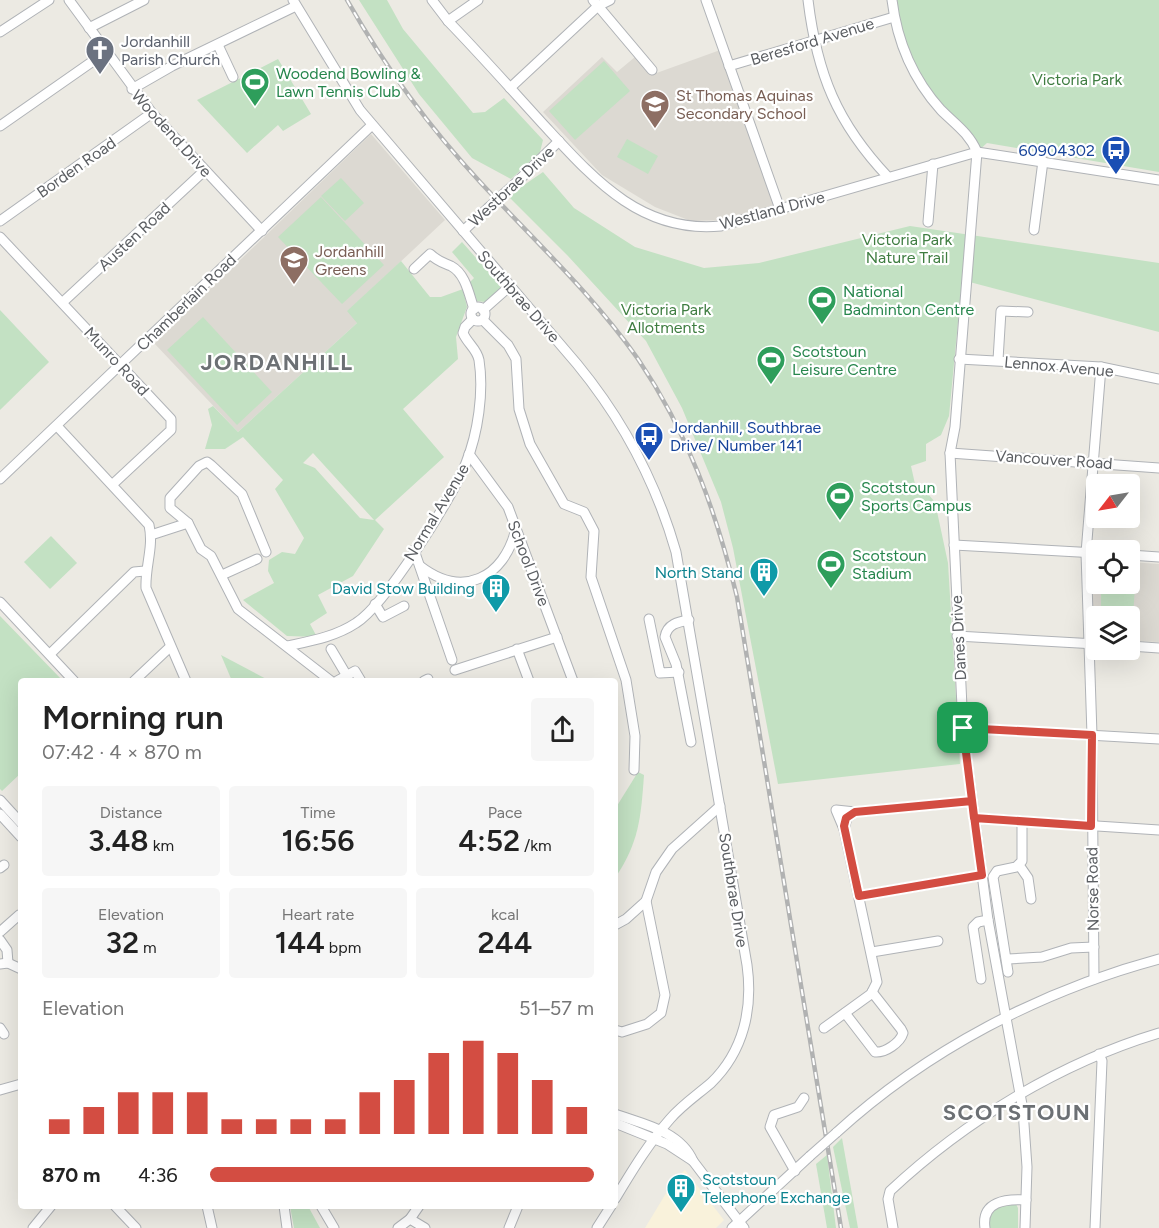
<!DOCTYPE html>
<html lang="en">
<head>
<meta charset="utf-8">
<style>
  :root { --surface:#fff; --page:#f6f6f6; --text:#222; --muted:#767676; --accent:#d34d42 }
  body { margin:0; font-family:Figtree,sans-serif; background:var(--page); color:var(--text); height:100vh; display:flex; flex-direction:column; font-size:22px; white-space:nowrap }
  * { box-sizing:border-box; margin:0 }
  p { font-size:20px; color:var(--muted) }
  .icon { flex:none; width:33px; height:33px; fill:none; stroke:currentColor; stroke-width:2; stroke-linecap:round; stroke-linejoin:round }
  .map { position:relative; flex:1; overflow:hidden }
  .panel { position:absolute; left:18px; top:678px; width:600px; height:531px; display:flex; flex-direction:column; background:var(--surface); border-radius:6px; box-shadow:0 6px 24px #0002 }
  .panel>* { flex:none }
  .needle { width:39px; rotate:239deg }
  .tools { position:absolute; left:1086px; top:474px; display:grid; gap:12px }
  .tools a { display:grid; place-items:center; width:54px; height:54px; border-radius:6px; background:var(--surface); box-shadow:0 6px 24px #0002; font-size:30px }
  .pin { position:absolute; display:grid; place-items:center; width:51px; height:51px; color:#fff; margin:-26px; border-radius:12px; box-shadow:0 3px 9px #0006 }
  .round { display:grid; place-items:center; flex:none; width:63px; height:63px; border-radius:6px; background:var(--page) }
  .headline { display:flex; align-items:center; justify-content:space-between; height:102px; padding:0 24px }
  h1 { font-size:33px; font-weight:600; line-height:45px }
  .figures { display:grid; grid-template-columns:repeat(3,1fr); gap:9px; height:102px; padding:6px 24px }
  .figures div { display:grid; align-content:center; border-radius:6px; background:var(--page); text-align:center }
  .figures b { font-size:30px; font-weight:600 }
  .figures small { font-size:16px; font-weight:400 }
  .figures p { font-size:16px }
  .chart { height:168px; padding:12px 24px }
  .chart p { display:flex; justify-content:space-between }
  .chart svg { width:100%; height:108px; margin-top:6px; stroke:var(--accent); stroke-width:6 }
  ul { padding:0 24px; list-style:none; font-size:20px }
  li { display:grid; grid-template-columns:96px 72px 1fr; align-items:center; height:45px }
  li i { height:15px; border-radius:8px; background:var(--accent) }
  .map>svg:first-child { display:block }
</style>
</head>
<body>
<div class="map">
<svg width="1159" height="1228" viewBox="0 0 1159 1228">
  <rect width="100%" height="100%" fill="#eceae3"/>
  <polygon fill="#f9f2db" points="685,1170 724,1220 716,1228 645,1228 674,1180"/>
  <g fill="#dcd9d2">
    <polygon points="723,49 777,204 727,220 691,221 655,207 602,175 543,112 602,57 617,72 635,57 651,75"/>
    <polygon points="371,134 445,220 348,311 358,322 238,432 154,343"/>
    <polygon points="1093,560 1096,560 1096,584 1130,584 1130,562 1159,564 1159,642 1130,641 1130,616 1096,616 1096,640 1092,640"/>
  </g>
  <g fill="#c3e1c3" fill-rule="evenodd">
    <polygon points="359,0 387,0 403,29 473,113 485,112 504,98 543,140 540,152 511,179 472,158 419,94"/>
    <polygon points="892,0 1159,0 1159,172 987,143 977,152 913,71"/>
    <polygon points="278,59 311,114 283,131 278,125 247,153 197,100"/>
    <polygon points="604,61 630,91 575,140 549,111"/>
    <polygon points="627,139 658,156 648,174 617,157"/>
    <polygon points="543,172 574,208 635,247 704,268 759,263 910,226 1159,263 1159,332 962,280 949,416 941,435 926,444 926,461 911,466 917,493 928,494 935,502 948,563 960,764 778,784 733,548 721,502 682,408 646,341 568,256 508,196"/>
    <polygon points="341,178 364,203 345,221 321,196"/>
    <polygon points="321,197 384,265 342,304 278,237"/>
    <polygon points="462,242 500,285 500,290 485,302 476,301 470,282 474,278 452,252"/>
    <path d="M401,261L430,297H441L463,289L467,307L456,337L458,359L403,409L444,457L375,520L384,529L353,576L318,595L327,613L310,624L317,637L287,636L243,600L274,583L268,571L269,560L282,552L295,554L304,538L275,489L283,480L243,437L225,449H205L212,425L208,409L213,406L238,432L357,323L347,311ZM313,453L374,520L360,518L315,468L303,463Z"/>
    <polygon points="0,310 49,362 0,410"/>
    <polygon points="203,317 272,392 237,425 167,350"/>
    <polygon points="51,536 77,563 50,589 24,562"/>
    <polygon points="1130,570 1136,570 1132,633 1130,633 1130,616 1101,616 1101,584 1130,584"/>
    <polygon points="0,616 63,681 21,681 21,773 2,791 0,789"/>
    <polygon points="221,655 270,681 232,681"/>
    <path d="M638,772L644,775C641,817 639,843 615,878V809Z"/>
    <polygon points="842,1138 858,1228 850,1228 833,1147"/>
    <polygon points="827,1155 836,1228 827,1228 816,1164"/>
    <polygon points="1016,1204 1018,1208 1018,1228 988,1228 988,1218 998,1205"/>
    <polygon points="290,1206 308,1206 320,1228 294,1228"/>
  </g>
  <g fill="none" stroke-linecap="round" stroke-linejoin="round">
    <g stroke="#b0b3b7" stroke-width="11">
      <g id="minor">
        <polyline points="69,0 152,113 262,231"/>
        <path d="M293,0L360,110L577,364C623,420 656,482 676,552L747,965C753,1008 744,1051 711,1083C697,1095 682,1105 670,1119C648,1144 632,1171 615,1199"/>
        <path d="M432,0L448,21C480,54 511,89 542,123C592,177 640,234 721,226L977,152L1159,180"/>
        <polyline points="593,0 652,70"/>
        <polyline points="706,0 780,209"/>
        <path d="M808,0C817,74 837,123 888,177"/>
        <path d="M892,0C897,41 913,79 941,110C955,124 969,133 977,152L955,427L950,453L963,728L988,920L1023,1110L1027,1167L1025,1228"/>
        <polyline points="448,21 478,0"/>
        <polyline points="89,28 144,0"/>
        <polyline points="0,32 49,0"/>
        <polyline points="218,45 233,77"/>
        <polyline points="729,66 894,17"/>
        <polyline points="510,88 598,6 610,0"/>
        <polyline points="132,89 172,66 296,6"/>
        <polyline points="0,126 106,52"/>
        <polyline points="520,179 559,141"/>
        <polyline points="0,221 152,113"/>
        <polyline points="928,222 933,164"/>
        <polyline points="1034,230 1043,161"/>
        <polyline points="463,231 488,208"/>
        <polyline points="0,237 171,419 171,430 113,484"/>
        <path d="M414,269L430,254C437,261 442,262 451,266C466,274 469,295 474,309"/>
        <polyline points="63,302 204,171"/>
        <circle cx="478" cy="314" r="7"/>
        <polyline points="483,310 510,286"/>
        <polyline points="483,320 508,345 516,359 519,409 530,444 564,504 584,512 594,531 591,577 626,680 635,736 634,770"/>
        <polyline points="959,359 1101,367 1159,379"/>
        <polyline points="998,360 1001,311 1028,312"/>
        <path d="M57,426L149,525C154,547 145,566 146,588L186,681"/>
        <polyline points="950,453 1159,468"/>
        <polyline points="469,454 508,507 573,681"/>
        <polyline points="0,479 372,125"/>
        <polyline points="151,535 188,523"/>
        <polyline points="954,545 1096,553"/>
        <polyline points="414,550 452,660"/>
        <polyline points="266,552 242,494 211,465 207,462 199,466 170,498 170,508 188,523 201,549 211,556 238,609 331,681"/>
        <polyline points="1130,555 1159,557"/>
        <path d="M420,566C463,599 504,578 516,529"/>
        <polyline points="222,575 257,559"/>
        <polyline points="0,602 74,681"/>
        <polyline points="375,604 383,617 404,606"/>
        <polyline points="649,619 660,673 679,672"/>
        <path d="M689,620C678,622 667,624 665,637L676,664L691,742"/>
        <polyline points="957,636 1096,644"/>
        <path d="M287,646C310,641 335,637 356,623C385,605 453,497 466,463C478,433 484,392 479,360C477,349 467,343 463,333L465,327L473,319"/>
        <polyline points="1130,646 1159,648"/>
        <polyline points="331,649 347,676"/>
        <polyline points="517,649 529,681"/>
        <polyline points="50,654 134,572 145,571"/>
        <polyline points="455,670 557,637"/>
        <polyline points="134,681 170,647"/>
        <polyline points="337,681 355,671 361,681"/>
        <polyline points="424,681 428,679"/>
        <polyline points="963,728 1159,739"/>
        <polyline points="0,800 21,823"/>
        <polyline points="0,814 21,837"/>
        <polyline points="974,818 1159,830"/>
        <polyline points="844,829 836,810 855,812"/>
        <polyline points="1019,865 1028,878 1031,899"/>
        <polyline points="0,868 4,865"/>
        <polyline points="859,896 982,875"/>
        <polyline points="615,925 626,919 646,901 656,872 672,849 720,806"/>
        <polyline points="0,932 19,915"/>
        <polyline points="0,940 7,950 8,963"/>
        <polyline points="872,952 938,941"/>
        <polyline points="1008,959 1042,957 1071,948 1094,947"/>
        <polyline points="0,964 8,963 21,969"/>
        <polyline points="1008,972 993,877 997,871 1016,867 1022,861 1022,821"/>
        <polyline points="981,979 973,927 978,922 988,920"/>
        <polyline points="1094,979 1092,735 1086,553 1101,367"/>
        <path d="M845,1013L875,1052C885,1053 900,1043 903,1033L901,1029L872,992"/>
        <polyline points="0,1028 4,1034"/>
        <polyline points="824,1028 871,994 877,982 844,829 847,818 855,812 972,801"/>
        <polyline points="615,1030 622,1032 647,1024 661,1013 665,995 646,901"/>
        <polyline points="0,1090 21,1084"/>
        <path d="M615,1114C643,1124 680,1131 693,1161L744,1228"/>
        <polyline points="615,1123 667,1144 693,1161"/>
        <path d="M836,1133C927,1050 1040,991 1159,959"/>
        <polyline points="795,1171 770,1127 774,1115 798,1107 804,1098"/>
        <polyline points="115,1206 136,1228"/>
        <polyline points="207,1206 212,1228"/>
        <polyline points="284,1206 287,1228"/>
        <polyline points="321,1206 334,1228"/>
        <polyline points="410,1219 425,1228"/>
        <polyline points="33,1228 51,1206"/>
        <polyline points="398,1228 410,1219 419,1206"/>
        <polyline points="509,1228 518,1206"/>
        <polyline points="597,1228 611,1206"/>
        <polyline points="732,1228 810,1156"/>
        <path d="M893,1228L888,1199L890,1191C966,1120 1060,1063 1159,1033"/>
        <path d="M985,1228C981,1201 1006,1199 1026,1200"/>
        <polyline points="1095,1228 1102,1061 1099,1054"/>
      </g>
    </g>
    <use href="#minor" stroke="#fff" stroke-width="9"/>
    <g stroke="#b1b2b2" stroke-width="4.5">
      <path id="rail" d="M347,0C385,67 428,126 481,183C534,240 593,295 638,359C688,433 716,511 737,597L841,1228"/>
    </g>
    <use href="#rail" stroke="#fff" stroke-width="2" stroke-dasharray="7" stroke-linecap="butt"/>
    <g stroke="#b0b3b7" stroke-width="11" stroke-linecap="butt">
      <g id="minor-bridge">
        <polyline points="488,208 520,179"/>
        <polyline points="810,1156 836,1133"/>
      </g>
    </g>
    <use href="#minor-bridge" stroke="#fff" stroke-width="9"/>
  </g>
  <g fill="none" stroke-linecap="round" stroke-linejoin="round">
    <g stroke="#fff" stroke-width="12">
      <path id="route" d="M963,728C969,777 975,826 982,875L859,896L844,826L846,818L855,812L972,801L974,818L1091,826L1092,735L963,728"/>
    </g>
    <use href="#route" stroke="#d34d42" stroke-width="8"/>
  </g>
  <defs>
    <g id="church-pin" transform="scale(1.5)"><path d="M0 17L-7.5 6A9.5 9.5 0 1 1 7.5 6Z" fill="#6b7280" stroke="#fff"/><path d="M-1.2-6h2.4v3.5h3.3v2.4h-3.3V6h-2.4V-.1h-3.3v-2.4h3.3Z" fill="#fff"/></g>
    <g id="stadium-pin" transform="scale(1.5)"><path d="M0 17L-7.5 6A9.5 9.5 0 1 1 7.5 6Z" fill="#2e9e5b" stroke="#fff"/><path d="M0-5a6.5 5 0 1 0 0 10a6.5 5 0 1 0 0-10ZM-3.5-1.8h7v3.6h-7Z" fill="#fff"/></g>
    <g id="school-pin" transform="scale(1.5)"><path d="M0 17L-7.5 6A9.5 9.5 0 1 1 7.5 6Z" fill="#8d6e63" stroke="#fff"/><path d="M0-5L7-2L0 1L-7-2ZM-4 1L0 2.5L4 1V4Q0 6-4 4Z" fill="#fff"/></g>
    <g id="bus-pin" transform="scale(1.5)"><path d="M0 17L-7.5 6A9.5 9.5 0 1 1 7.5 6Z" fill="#1a4fb4" stroke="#fff"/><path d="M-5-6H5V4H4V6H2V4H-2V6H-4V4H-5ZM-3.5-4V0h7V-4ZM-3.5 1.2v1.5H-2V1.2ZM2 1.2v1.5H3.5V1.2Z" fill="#fff"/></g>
    <g id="building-pin" transform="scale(1.5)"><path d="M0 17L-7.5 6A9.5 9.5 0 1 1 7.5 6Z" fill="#0f9aa8" stroke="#fff"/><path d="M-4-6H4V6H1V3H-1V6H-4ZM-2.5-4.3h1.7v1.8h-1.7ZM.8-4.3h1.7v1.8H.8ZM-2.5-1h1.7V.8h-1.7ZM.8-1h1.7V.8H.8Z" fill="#fff"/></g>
  </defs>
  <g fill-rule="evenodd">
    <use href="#church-pin" x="100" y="50"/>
    <use href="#stadium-pin" x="255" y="82"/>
    <use href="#school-pin" x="655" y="104"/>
    <use href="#bus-pin" x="1116" y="150"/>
    <use href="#school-pin" x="294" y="260"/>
    <use href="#stadium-pin" x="822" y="300"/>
    <use href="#stadium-pin" x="771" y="360"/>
    <use href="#bus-pin" x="649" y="436"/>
    <use href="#stadium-pin" x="840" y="496"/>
    <use href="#stadium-pin" x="831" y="564"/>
    <use href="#building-pin" x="764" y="572"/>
    <use href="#building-pin" x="496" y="588"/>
    <use href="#building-pin" x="681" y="1188"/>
  </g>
  <g text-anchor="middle" stroke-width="4.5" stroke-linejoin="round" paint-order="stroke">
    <g font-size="16" fill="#5b616d" stroke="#fff" text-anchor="start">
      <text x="121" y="47">Jordanhill<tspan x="121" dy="18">Parish Church</tspan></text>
    </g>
    <g font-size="16" fill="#5b5e62" stroke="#fff">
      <text transform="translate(812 41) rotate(-17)" y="6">Beresford Avenue</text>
      <text transform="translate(172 133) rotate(48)" y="6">Woodend Drive</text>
      <text transform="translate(76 167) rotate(-35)" y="6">Borden Road</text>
      <text transform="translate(511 186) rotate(-43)" y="6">Westbrae Drive</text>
      <text transform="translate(772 210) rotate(-15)" y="6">Westland Drive</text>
      <text transform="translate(134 236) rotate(-43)" y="6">Austen Road</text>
      <text transform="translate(519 296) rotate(49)" y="6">Southbrae Drive</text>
      <text transform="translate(186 302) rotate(-44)" y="6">Chamberlain Road</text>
      <text transform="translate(117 361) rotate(47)" y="6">Munro Road</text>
      <text transform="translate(1059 366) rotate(5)" y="6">Lennox Avenue</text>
      <text transform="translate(1054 459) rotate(4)" y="6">Vancouver Road</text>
      <text transform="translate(436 512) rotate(-59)" y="6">Normal Avenue</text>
      <text transform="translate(529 563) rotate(69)" y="6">School Drive</text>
      <text transform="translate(958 638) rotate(-93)" y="6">Danes Drive</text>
      <text transform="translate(1092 889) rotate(-91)" y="6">Norse Road</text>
      <text transform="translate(734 890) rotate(81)" y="6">Southbrae Drive</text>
    </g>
    <g font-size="16" fill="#27864d" stroke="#fff" text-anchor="start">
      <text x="276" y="79">Woodend Bowling &amp;<tspan x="276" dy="18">Lawn Tennis Club</tspan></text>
      <text x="843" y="297">National<tspan x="843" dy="18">Badminton Centre</tspan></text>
      <text x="792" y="357">Scotstoun<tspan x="792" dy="18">Leisure Centre</tspan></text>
      <text x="861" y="493">Scotstoun<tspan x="861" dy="18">Sports Campus</tspan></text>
      <text x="852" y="561">Scotstoun<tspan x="852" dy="18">Stadium</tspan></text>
    </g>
    <g font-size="16" fill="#3f7d41" stroke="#fff">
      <text x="1077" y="85">Victoria Park</text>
      <text x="907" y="245">Victoria Park<tspan x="907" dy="18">Nature Trail</tspan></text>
      <text x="666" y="315">Victoria Park<tspan x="666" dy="18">Allotments</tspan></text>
    </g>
    <g font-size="16" fill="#785e54" stroke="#fff" text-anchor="start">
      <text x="676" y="101">St Thomas Aquinas<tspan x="676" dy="18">Secondary School</tspan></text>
      <text x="315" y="257">Jordanhill<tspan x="315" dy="18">Greens</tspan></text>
    </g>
    <g font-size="16" fill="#164399" stroke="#fff" text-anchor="end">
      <text x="1095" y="156">60904302</text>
      <text x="670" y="433" text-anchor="start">Jordanhill, Southbrae<tspan x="670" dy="18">Drive/ Number 141</tspan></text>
    </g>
    <g font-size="16" fill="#0d838f" stroke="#fff" text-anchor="end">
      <text x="743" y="578">North Stand</text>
      <text x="475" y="594">David Stow Building</text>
      <text x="702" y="1185" text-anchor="start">Scotstoun<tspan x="702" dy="18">Telephone Exchange</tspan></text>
    </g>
    <g font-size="22" font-weight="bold" letter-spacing="1.5" fill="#6c7074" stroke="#fff">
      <text x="277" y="370">JORDANHILL</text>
      <text x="1017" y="1120">SCOTSTOUN</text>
    </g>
  </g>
</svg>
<div class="tools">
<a><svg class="needle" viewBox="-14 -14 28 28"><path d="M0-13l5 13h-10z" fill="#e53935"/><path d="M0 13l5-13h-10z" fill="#767676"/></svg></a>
<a><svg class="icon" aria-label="locate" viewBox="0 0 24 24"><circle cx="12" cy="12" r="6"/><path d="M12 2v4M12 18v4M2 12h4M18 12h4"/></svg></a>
<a><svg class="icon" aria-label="layers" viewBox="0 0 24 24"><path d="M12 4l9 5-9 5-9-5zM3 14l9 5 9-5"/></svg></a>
</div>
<div class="pin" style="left:963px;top:728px;background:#1e9e55"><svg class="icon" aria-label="arrive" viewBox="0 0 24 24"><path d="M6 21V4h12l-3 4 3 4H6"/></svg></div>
<section class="panel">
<div class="headline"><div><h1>Morning run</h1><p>07:42 · 4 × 870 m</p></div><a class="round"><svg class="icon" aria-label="share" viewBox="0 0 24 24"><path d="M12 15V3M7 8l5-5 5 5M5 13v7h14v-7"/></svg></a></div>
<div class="figures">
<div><p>Distance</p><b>3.48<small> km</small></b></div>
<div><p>Time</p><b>16:56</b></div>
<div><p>Pace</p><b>4:52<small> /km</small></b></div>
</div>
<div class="figures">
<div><p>Elevation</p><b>32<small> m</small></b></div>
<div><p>Heart rate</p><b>144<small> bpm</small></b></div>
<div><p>kcal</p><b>244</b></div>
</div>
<div class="chart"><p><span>Elevation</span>51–57 m</p>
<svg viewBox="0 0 160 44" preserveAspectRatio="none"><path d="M5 44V38M15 44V33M25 44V27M35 44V27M45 44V27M55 44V38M65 44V38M75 44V38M85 44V38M95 44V27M105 44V22M115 44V11M125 44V6M135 44V11M145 44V22M155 44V33"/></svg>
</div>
<ul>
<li><b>870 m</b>4:36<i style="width:100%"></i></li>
</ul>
</section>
</div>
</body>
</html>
